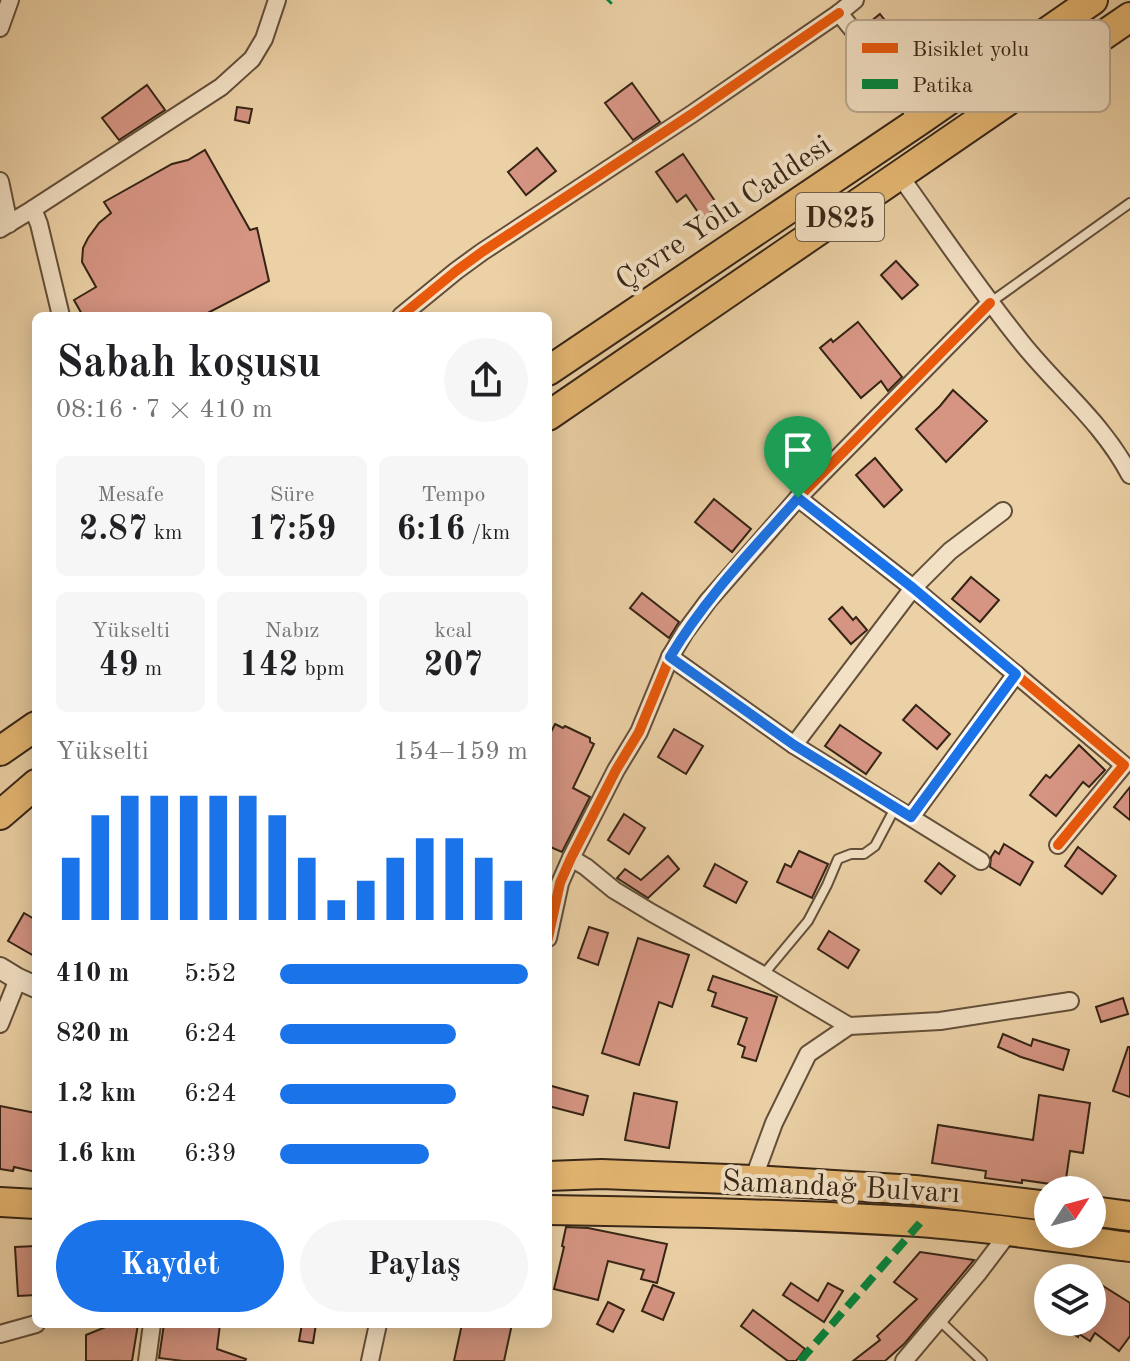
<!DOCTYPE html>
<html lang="tr">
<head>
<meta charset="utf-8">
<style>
  :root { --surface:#fff; --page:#f6f6f6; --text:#202124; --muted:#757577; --accent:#1a73e8 }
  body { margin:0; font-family:"Old Standard TT",serif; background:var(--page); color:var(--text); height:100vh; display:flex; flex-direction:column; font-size:30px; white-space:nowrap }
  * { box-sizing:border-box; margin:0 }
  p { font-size:26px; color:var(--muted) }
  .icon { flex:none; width:44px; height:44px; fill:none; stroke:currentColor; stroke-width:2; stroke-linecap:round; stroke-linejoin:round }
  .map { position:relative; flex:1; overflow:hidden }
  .details { position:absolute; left:32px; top:312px; width:520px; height:1016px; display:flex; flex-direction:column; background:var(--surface); border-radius:12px; box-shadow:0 4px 20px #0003 }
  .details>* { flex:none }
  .needle { width:52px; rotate:54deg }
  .controls { position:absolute; left:1034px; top:1176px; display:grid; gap:16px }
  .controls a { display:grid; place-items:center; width:72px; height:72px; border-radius:50%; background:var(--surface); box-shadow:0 4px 20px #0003; font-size:40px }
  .pin { position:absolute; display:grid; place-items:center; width:68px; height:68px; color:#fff; margin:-82px -34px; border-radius:50% 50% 50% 0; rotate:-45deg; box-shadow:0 0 8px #0007 }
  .pin .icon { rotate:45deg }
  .round { display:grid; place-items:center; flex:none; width:84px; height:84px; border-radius:42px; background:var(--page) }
  .summary { display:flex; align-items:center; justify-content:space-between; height:136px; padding:0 24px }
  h1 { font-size:44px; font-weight:800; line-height:60px }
  .metrics { display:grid; grid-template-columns:repeat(3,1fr); gap:12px; height:136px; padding:8px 24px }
  .metrics div { display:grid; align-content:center; border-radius:12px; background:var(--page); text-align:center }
  .metrics b { font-size:34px; font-weight:800 }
  .metrics small { font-size:22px; font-weight:400 }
  .metrics p { font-size:22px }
  .chart { height:224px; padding:16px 24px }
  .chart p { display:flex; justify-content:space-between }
  .chart svg { width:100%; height:144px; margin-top:8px; stroke:var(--accent); stroke-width:6 }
  .action { display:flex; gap:16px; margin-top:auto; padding:16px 24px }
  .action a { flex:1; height:92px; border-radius:48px; background:var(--accent); color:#fff; font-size:32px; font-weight:800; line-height:92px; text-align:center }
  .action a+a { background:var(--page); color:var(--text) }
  ul { padding:0 24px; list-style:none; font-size:26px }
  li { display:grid; grid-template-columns:128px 96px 1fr; align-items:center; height:60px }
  li i { height:20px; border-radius:10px; background:var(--accent) }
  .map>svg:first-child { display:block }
</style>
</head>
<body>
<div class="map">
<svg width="1130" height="1361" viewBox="0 0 1130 1361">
  <rect width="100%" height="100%" fill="#ecd1a6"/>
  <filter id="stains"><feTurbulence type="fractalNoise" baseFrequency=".0025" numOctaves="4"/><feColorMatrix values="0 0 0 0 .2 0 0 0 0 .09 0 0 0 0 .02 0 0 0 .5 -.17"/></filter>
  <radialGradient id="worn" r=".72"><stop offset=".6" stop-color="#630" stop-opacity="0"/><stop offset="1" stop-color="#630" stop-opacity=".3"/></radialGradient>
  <g fill="#d69583" stroke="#352415" stroke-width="2">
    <polygon points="880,14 910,52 900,61 870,22"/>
    <polygon points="632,83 660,122 633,140 605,103"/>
    <polygon points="147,85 165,110 119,140 102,118"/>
    <polygon points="237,107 252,109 249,123 235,120"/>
    <polygon points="537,148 556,171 526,195 508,172"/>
    <polygon points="205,150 250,230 257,228 269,281 202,316 83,316 74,300 96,287 82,262 83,248 88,238 99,223 111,213 104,202 172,164 188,160"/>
    <polygon points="683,154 719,207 702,218 686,195 677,202 656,172"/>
    <polygon points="896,261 918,285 902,299 881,275"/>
    <polygon points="858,322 902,377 888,391 881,381 861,398 820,348 831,339 833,342"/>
    <polygon points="953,390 987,421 946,462 916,429 940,406"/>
    <polygon points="875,458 902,490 884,507 856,475"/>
    <polygon points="714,499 751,529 732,552 695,522"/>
    <polygon points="971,577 999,600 980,622 952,599"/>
    <polygon points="642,593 679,622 669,638 630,608"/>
    <polygon points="842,607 853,620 856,617 867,630 851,644 829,619"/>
    <polygon points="916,705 950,734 937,749 903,720"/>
    <polygon points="555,724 563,728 565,726 590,738 590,742 594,744 573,788 590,797 562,852 548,846 548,738"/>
    <polygon points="840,725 881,753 866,774 825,746"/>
    <polygon points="674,729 703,746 686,774 658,757"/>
    <polygon points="1079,745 1105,770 1089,787 1083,782 1056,816 1030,795 1046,775 1050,778"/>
    <polygon points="1130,787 1130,820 1114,807"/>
    <polygon points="624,814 645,828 629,854 608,840"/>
    <polygon points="1004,844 1033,862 1020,885 990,867 991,857 995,851 999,854"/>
    <polygon points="1078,847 1116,876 1102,894 1065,866"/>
    <polygon points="799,851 828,864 812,898 777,882 785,864 791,867"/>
    <polygon points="668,856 679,869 648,898 617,878 625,869 641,880"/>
    <polygon points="939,863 955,876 941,894 925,881"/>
    <polygon points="715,864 747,882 736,903 704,886"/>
    <polygon points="24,913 36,920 36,957 8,941"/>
    <polygon points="589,927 608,933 598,965 578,958"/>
    <polygon points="829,931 859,950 848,968 818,949"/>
    <polygon points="638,938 689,955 672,1007 659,1002 639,1065 602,1053"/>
    <polygon points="713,976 777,997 756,1061 742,1057 745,1047 738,1044 747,1018 712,1006 716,993 708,990"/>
    <polygon points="1123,998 1128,1014 1101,1022 1096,1007"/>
    <polygon points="1003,1034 1031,1046 1033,1039 1069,1050 1063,1070 1021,1057 998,1047"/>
    <polygon points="1128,1047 1130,1047 1130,1097 1113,1091"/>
    <polygon points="548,1085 588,1096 583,1115 548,1106"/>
    <polygon points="634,1093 677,1102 669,1148 625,1140"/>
    <polygon points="1039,1095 1090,1103 1083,1153 1070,1151 1065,1186 1022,1180 1022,1183 985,1178 986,1171 932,1163 938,1125 1033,1140"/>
    <polygon points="0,1106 36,1113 36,1172 14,1167 13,1171 0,1169"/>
    <polygon points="566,1227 588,1228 667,1244 657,1283 641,1279 644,1270 608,1261 598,1300 554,1289 564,1247 562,1246"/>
    <polygon points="36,1246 36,1295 18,1296 15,1247"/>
    <polygon points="920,1252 974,1260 905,1343 885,1361 853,1361 880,1340 877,1336 917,1299 894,1282"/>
    <polygon points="1092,1279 1130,1303 1130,1336 1119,1351 1095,1333 1090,1341 1079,1334 1078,1337 1055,1322 1092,1322"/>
    <polygon points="791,1283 818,1301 828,1283 843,1291 824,1322 783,1295"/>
    <polygon points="653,1285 674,1293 663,1320 642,1311"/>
    <polygon points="608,1302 624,1310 613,1332 597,1324"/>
    <polygon points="753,1310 805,1349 796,1361 788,1361 741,1326"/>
    <polygon points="113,1324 138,1324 132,1361 86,1361 86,1335"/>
    <polygon points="164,1324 220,1324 217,1349 246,1359 245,1361 183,1361 159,1358"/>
    <polygon points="302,1324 316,1324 313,1343 299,1341"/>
    <polygon points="462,1324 512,1324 504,1361 454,1361"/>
  </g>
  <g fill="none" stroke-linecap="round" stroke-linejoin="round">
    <g stroke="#634f39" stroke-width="12">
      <g id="service">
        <polyline points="991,302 1130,203"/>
        <polyline points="763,975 808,921 827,885 838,859 851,854 864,854 875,846 895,808"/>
        <polyline points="939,1320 982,1361"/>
      </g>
    </g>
    <g stroke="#634f39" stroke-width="20">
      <g id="minor">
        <polyline points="855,0 839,13 878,61 919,121"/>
        <polyline points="0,28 10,0"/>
        <path d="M900,176C940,232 979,290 1022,343C1059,389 1102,422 1130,475"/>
        <polyline points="0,181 9,224"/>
        <polyline points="33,209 39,224 61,316"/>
        <polyline points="0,229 33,209 221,87 252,59 264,39 277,0"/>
        <polyline points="401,316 456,271 482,252 692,114 839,13"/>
        <polyline points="798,498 913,588 1124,765 1058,845"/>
        <polyline points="670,657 794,745 981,861"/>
        <polyline points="794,745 913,588 950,551 1003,511"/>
        <polyline points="911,817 1016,674"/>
        <polyline points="571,858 586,867 614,890 652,913 763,975 849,1026"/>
        <polyline points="548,938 560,883 571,858 616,770 639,732 670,657 685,632 708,601 798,498 990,303"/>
        <polyline points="0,1024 18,979"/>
        <polyline points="753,1180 774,1123 808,1054 849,1026 940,1021 1070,1001"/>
        <polyline points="0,1334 36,1324"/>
        <polyline points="147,1361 152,1324"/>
        <polyline points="370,1361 378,1324"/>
        <polyline points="904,1361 979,1272 1010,1231"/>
      </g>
    </g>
    <g stroke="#634f39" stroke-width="24">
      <polyline id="tertiary" points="0,968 18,979 36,987"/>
    </g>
    <g stroke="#352415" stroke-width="32">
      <g id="trunk">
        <polyline points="548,371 919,121 1093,0"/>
        <polyline points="548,416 1130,17"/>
        <polyline points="0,751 36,726"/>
        <polyline points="0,815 36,784"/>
        <polyline points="548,1176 601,1174 753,1180 915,1190 1048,1206"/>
        <polyline points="0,1202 36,1204"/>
        <path d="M548,1210C672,1212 795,1214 919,1222C990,1227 1060,1238 1130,1247"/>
        <polyline points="1092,1211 1130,1216"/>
      </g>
    </g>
    <use href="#service" stroke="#f3e1c5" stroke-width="8"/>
    <use href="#minor" stroke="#f3e1c5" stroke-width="16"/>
    <use href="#tertiary" stroke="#f3e1c5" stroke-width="20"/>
    <use href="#trunk" stroke="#e6b873" stroke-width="28"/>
    <g stroke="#00873e" stroke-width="8" stroke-dasharray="16 8" stroke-linecap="butt">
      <polyline points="608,2 610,0"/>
      <polyline points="800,1361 920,1223"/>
    </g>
    <g stroke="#f3e1c5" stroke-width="15">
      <g id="cycleway">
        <polyline points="401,316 456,271 482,252 692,114 839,13"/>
        <polyline points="798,498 913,588 1124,765 1058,845"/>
        <polyline points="548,938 560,883 571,858 616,770 639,732 670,657 685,632 708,601 798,498 990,303"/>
      </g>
    </g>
    <use href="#cycleway" stroke="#e8590c" stroke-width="10"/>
  </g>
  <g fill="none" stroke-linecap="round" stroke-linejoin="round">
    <g stroke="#fff" stroke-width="16">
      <path id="route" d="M798,498L913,588L1016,674L911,817L794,745L670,657C705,598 753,549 798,498Z"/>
    </g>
    <use href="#route" stroke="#1a73e8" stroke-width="10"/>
  </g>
  <g text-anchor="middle" stroke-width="8" stroke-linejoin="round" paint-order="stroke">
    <rect fill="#f3e1c5" stroke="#6e5d4a" stroke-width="2" x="796" y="193" width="88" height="48" rx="6"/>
    <g font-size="28" font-weight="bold" fill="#352415">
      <text x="840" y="227">D825</text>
    </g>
    <g font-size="30" fill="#352415" stroke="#f3e1c5">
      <text transform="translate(723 212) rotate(-34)" y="10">Çevre Yolu Caddesi</text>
      <text transform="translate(841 1186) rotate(3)" y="10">Samandağ Bulvarı</text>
    </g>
  </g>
  <rect x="846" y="20" width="264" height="92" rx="12" fill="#f3e1c5" stroke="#baa890" stroke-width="2"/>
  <rect x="862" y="43" width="36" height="10" fill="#e8590c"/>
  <rect x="862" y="79" width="36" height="10" fill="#00873e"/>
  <g font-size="22" fill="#352415">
    <text x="912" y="56">Bisiklet yolu</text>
    <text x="912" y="92">Patika</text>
  </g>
  <rect width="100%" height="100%" filter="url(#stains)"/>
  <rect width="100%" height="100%" fill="url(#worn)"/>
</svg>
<div class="controls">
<a><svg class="needle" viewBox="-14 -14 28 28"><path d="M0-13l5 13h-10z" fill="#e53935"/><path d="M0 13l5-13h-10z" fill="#757577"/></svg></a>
<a><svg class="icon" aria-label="layers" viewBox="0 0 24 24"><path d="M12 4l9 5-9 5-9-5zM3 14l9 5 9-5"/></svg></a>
</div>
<div class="pin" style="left:798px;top:498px;background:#1e9e55"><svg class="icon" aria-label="arrive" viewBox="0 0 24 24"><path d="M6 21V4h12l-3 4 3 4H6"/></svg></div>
<section class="details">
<div class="summary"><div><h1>Sabah koşusu</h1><p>08:16 · 7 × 410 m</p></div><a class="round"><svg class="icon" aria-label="share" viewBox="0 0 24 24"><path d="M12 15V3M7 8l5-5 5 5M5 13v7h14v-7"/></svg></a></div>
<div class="metrics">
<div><p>Mesafe</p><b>2.87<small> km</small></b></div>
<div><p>Süre</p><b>17:59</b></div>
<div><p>Tempo</p><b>6:16<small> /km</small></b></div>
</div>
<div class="metrics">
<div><p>Yükselti</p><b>49<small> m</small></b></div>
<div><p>Nabız</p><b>142<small> bpm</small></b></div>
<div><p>kcal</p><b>207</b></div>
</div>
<div class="chart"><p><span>Yükselti</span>154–159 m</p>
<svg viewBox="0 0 160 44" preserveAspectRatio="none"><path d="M5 44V25M15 44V12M25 44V6M35 44V6M45 44V6M55 44V6M65 44V6M75 44V12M85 44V25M95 44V38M105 44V32M115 44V25M125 44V19M135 44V19M145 44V25M155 44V32"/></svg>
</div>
<ul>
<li><b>410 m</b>5:52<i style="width:100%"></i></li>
<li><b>820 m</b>6:24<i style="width:71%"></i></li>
<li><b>1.2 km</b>6:24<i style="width:71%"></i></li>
<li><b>1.6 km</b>6:39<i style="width:60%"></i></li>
</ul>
<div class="action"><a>Kaydet</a><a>Paylaş</a></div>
</section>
</div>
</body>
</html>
